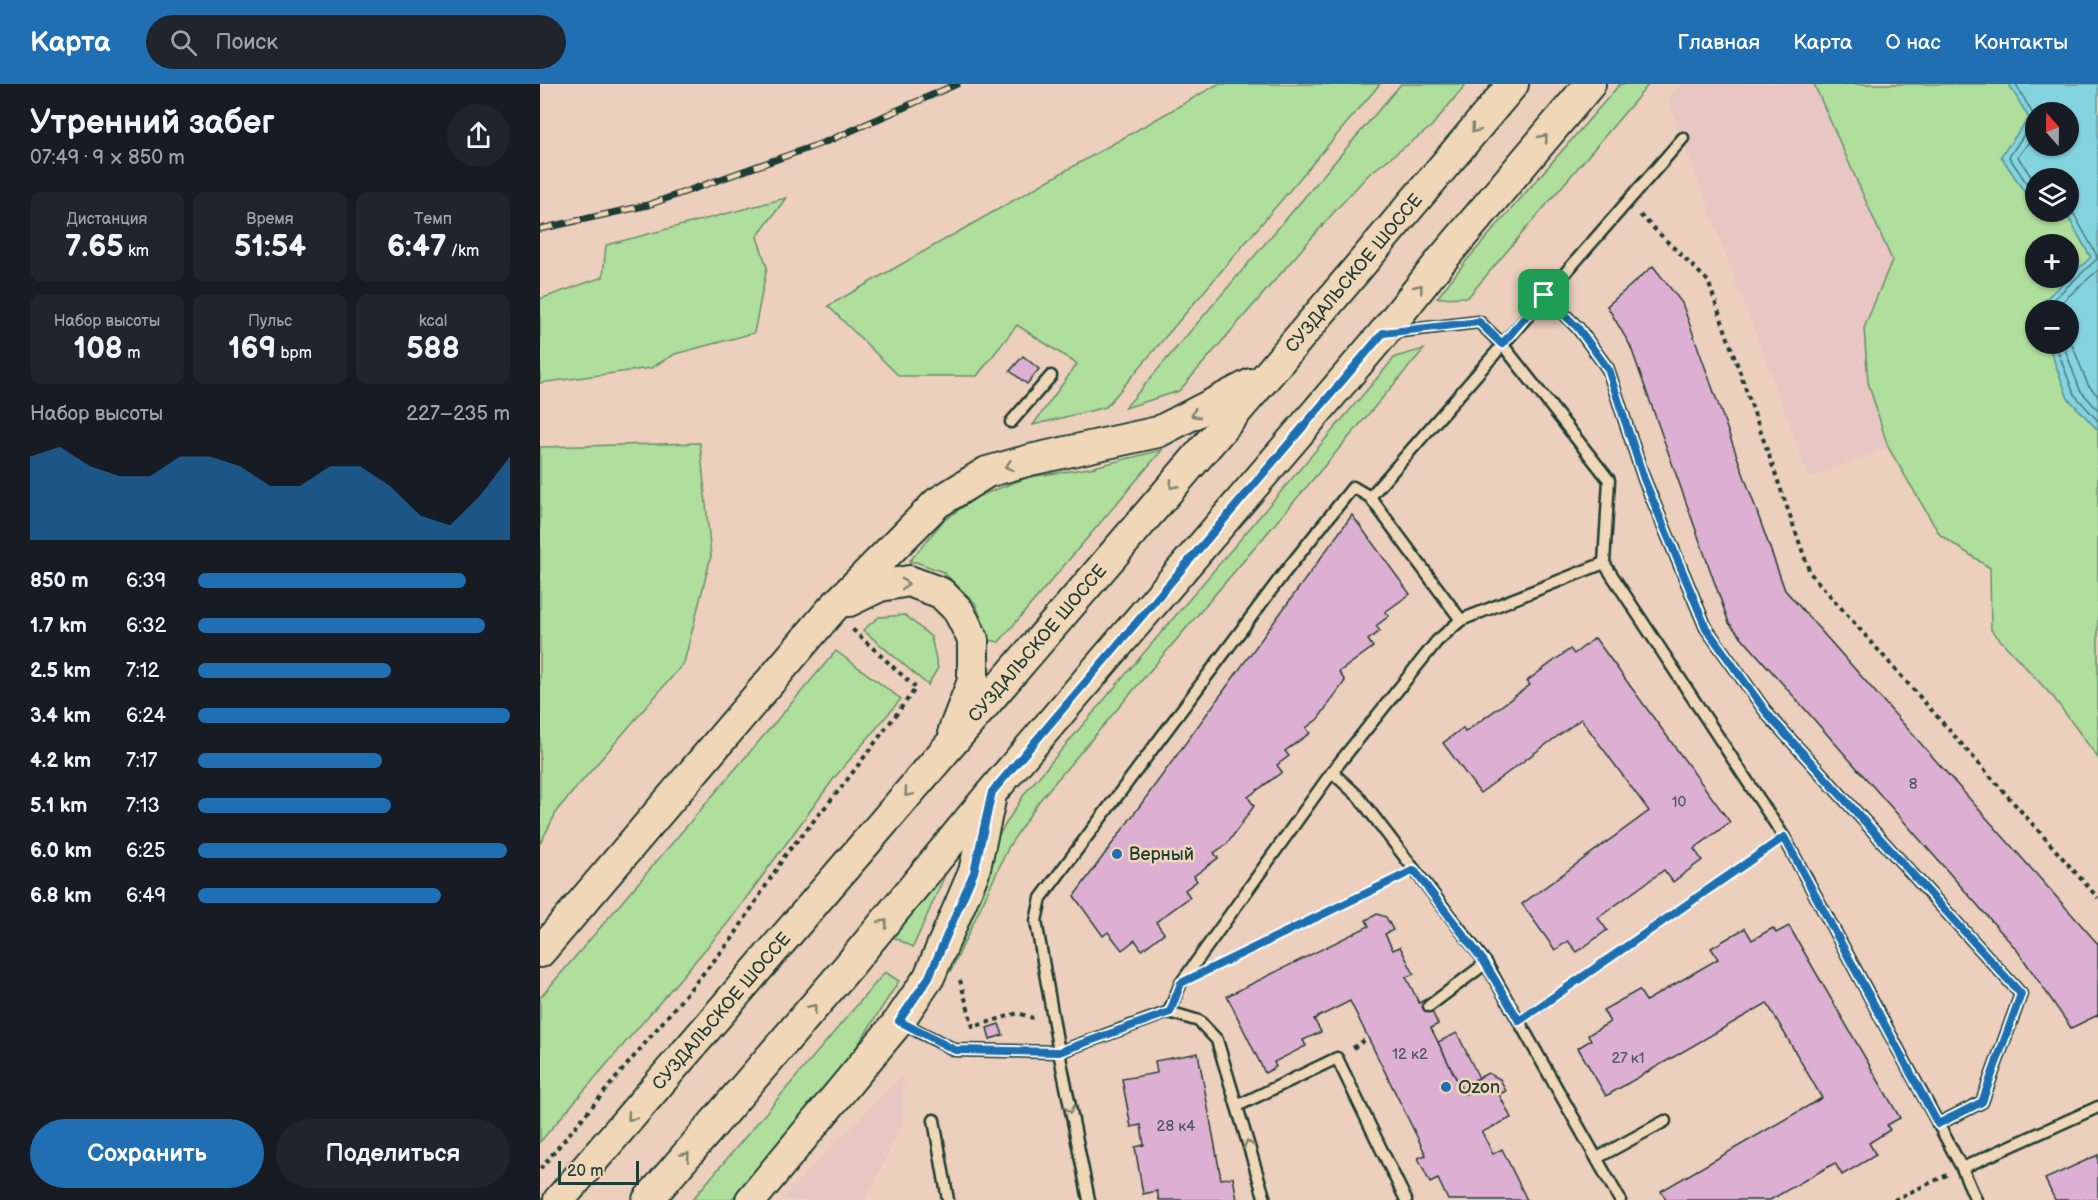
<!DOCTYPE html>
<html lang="ru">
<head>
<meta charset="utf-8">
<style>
  :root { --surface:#171b24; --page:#20242c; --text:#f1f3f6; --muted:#9ea1a6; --accent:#1f6fb2 }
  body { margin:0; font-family:"Balsamiq Sans",sans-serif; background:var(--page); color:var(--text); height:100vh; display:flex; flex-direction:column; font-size:22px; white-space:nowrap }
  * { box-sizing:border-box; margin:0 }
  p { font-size:20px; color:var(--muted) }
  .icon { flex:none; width:33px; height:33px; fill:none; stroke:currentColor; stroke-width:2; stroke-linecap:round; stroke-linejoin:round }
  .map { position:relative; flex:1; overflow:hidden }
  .side { display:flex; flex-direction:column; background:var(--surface); width:540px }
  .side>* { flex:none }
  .needle { width:39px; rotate:340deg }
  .tools { position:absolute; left:1485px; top:18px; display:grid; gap:12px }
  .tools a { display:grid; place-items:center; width:54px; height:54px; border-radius:50%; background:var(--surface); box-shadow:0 2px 4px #0004; font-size:30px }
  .scale { position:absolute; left:18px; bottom:15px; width:81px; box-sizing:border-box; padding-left:6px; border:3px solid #1f3d34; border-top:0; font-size:16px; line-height:21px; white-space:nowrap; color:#1f3d34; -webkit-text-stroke:4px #f0d7b8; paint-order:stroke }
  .pin { position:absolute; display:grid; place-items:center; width:51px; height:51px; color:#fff; margin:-26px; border-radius:12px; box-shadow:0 3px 9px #0006 }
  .round { display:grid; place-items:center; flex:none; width:63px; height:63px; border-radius:32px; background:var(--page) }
  .summary { display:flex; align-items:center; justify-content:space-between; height:102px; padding:0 30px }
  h1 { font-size:33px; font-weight:700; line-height:45px }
  .metrics { display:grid; grid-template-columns:repeat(3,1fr); gap:9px; height:102px; padding:6px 30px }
  .metrics div { display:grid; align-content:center; border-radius:12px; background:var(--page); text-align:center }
  .metrics b { font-size:30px; font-weight:700 }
  .metrics small { font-size:16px; font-weight:400 }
  .metrics p { font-size:16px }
  .chart { height:168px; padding:12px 30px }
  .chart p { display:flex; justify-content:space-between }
  .chart svg { width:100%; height:108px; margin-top:6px; fill:var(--accent); opacity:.7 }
  .button { display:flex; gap:12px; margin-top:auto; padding:12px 30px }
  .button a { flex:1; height:69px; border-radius:36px; background:var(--accent); color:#fff; font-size:24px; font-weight:700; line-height:69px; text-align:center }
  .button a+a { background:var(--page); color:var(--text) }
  ul { padding:0 30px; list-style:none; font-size:20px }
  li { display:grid; grid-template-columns:96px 72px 1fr; align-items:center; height:45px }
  li i { height:15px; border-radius:8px; background:var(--accent) }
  header { display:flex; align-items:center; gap:36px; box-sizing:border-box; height:84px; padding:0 30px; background:var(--accent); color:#fff }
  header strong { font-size:28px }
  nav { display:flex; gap:33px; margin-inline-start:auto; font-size:21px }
  .search { width:420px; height:54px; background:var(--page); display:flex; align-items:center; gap:15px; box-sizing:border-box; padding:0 21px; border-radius:33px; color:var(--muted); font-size:22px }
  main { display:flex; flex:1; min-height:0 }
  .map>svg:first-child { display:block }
</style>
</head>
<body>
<header>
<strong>Карта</strong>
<div class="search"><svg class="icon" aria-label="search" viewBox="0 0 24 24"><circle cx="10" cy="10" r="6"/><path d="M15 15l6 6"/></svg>Поиск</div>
<nav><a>Главная</a><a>Карта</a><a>О нас</a><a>Контакты</a></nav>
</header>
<main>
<section class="side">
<div class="summary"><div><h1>Утренний забег</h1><p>07:49 · 9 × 850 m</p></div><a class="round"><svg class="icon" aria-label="share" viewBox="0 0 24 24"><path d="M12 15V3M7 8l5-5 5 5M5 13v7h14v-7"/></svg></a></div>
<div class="metrics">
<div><p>Дистанция</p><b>7.65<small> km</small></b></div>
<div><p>Время</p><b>51:54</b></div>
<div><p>Темп</p><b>6:47<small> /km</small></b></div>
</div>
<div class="metrics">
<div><p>Набор высоты</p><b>108<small> m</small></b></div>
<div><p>Пульс</p><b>169<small> bpm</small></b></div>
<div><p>kcal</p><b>588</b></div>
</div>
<div class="chart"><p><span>Набор высоты</span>227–235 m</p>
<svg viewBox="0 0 160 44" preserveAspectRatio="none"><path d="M0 44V10L10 6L20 14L30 18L40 18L50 10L60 10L70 14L80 22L90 22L100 14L110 14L120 22L130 34L140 38L150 26L160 10V44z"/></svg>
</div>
<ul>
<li><b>850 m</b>6:39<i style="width:86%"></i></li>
<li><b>1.7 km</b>6:32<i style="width:92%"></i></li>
<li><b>2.5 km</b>7:12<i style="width:62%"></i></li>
<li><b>3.4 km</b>6:24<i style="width:100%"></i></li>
<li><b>4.2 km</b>7:17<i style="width:59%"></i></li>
<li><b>5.1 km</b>7:13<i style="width:62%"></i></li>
<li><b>6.0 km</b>6:25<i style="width:99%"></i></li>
<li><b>6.8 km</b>6:49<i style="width:78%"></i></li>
</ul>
<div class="button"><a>Сохранить</a><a>Поделиться</a></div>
</section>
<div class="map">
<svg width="1558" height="1116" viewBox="0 0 1558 1116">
  <rect width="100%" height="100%" fill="#eccfbd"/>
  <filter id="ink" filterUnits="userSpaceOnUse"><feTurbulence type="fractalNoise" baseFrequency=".0167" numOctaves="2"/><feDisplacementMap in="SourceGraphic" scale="12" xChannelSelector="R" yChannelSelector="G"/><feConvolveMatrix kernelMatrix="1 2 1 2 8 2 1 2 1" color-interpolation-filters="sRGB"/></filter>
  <g filter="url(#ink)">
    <g fill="#e8c6c4">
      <polygon points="1141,0 1274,0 1352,176 1324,244 1328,298 1348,363 1270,394 1128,16"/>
      <polygon points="363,991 362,1041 325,1116 242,1116 258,1097"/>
    </g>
    <g fill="#afde9d" stroke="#678e68" stroke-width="1.5" fill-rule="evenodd">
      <polygon points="678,0 840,0 566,323 493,341 537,280 477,241 437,292 359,292 288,222"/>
      <polygon points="861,0 926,0 891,43 829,90 794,128 639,307 585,324"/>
      <polygon points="1080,0 1109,0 928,213 897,214 927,176"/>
      <path d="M1274,0H1469L1489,34L1461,72L1495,124L1496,128H1509L1528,133L1551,174L1493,227L1495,231L1496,260H1508L1528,314L1558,346V674L1514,614L1451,546L1450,484L1400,451L1348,363L1328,298L1324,244L1352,176ZM1496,160H1528V194H1496Z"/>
      <polygon points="246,114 217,153 227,183 214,249 135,270 111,284 0,299 0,215 63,193 66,161"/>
      <polygon points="884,265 499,717 469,762 411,887 400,883 455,757 485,709 855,273"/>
      <polygon points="160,359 171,472 144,579 18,725 0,760 0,363"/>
      <polygon points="622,366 459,558 450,556 435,519 403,488 376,478 369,478 403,437 439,412 489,393 550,384"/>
      <polygon points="365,531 391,553 398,584 388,601 323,546 339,533"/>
      <polygon points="296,567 361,615 295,693 187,840 0,1058 0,914"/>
      <polygon points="400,789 405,791 373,863 353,853"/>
      <polygon points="345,888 359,897 301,987 191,1116 152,1116"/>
    </g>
    <path fill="#84d4e0" stroke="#5c989b" stroke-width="1.5" fill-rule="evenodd" d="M1469,0H1558V346L1528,314L1508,260H1528V226H1496L1495,231L1493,227L1551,173L1528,133L1509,128H1528V94H1496L1495,124L1461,72L1489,34ZM1496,28H1528V62H1496Z"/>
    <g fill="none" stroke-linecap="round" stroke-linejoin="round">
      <g stroke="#477979" stroke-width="1.5">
        <polyline points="1476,0 1495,34 1469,73 1496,113"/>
        <polyline points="1496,48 1478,73 1496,100"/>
        <polyline points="1502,226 1557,175 1556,170 1534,130 1528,127"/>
        <polyline points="1513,226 1558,186"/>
        <polyline points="1528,250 1548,301 1558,312"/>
        <polyline points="1515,260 1534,310 1558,337"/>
        <polyline points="1523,260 1540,306 1558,326"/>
      </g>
    </g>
    <g fill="#ddb0d3" stroke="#1f3d34" stroke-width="1.5">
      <polygon points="1113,182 1142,219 1245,506 1558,860 1558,931 1531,944 1477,866 1189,539 1090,261 1067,222"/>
      <polygon points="483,272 499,285 487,300 470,287"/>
      <polygon points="812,431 870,510 845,528 849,532 836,542 840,547 828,556 833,563 799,588 805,597 778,635 766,644 770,649 745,667 749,672 737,681 742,688 708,713 714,722 687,760 674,769 678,774 654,792 657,797 645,806 650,813 616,838 624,849 602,866 595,856 582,866 568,848 563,852 534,812"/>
      <polygon points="1055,554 1190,738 1154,765 1162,776 1133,798 1124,786 1058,834 1067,846 1037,868 1028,857 1015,866 982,820 1109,727 1041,635 940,709 903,659 923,644 925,648 990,601 987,597 1030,565 1034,570"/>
      <polygon points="837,830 846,833 853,846 845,850 853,866 860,863 874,890 866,893 879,919 886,915 898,940 891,944 924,1010 938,1003 934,996 948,989 960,995 966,1007 959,1010 971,1034 942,1048 953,1070 962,1065 987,1116 908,1116 898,1095 890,1099 878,1074 886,1071 810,917 774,935 781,948 763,956 766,962 734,978 736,983 725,989 687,912 829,842 826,836"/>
      <polygon points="1249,842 1360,1034 1347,1041 1350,1046 1329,1059 1336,1071 1302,1091 1295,1079 1230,1116 1126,1116 1121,1107 1282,1014 1227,919 1066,1012 1038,964 1051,956 1048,951 1070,938 1063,926 1099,906 1106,917 1178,875 1171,864 1205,844 1212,856 1233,844 1236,849"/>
      <polygon points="459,940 463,951 450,955 447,944"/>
      <polygon points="917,949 939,994 934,996 938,1003 924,1010 898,958"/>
      <polygon points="658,969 681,1095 693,1093 697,1116 619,1116 617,1107 603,1110 595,1063 604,1061 601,1041 591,1043 582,995 617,989 615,977"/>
      <polygon points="1558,1071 1558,1116 1515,1116 1505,1095"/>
    </g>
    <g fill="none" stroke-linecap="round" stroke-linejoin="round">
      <g stroke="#1f3d34" stroke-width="15">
        <g id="lane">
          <polyline points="1004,211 1038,244 1068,285 1104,395 1166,544 1229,632 1481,910 1442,1018 1398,1040"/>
          <polyline points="853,248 939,238 962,260 1069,396 1064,479"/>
          <polyline points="471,338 511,292"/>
          <polyline points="830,413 1143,54"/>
          <polyline points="921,536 1064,479 1244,753 1422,1084 1436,1116"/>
          <polyline points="792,688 818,712 946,879 1080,1116"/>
          <polyline points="889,922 946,879"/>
          <polyline points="362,939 415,966 519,968 629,928 659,937 677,956 725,1116"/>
          <polyline points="697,1022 797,974 866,1116"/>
          <polyline points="394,1036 408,1116"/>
          <polyline points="1057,1074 1125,1037"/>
          <polyline points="1422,1084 1558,1023"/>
          <polyline points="549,1116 519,968 496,837 501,814 741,493 813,403 830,413 921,536 897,557 792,688 641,899 629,928"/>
        </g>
      </g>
      <g stroke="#1f3d34" stroke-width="34">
        <g id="secondary">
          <polyline points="309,517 340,502 369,497 401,509 418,526 433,555 433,597 414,646"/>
          <polyline points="0,868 291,526 397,419 447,388 490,376 618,348 711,300"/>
          <path id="s1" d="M19,1116L726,293L973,0"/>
          <polyline points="108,1116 307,884 452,708 843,250 900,178 1050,0"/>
          <polyline points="211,1116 359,937 389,893 434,788 450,716"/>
        </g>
      </g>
      <g stroke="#1f3d34" stroke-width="4" stroke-dasharray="4.5 4.5" stroke-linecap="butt">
        <polyline points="1100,131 1168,197 1270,489 1558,814"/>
        <polyline points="678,881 857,794"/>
        <polyline points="420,896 433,943 478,929 493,934"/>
        <polyline points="993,927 1228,764"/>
        <polyline points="813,964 828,954"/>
        <polyline points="0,1085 192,855 246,770 301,704 376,604 312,545"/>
        <polyline points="1354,1116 1407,1091"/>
      </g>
      <use href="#lane" stroke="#f0d7b8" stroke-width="10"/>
      <use href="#secondary" stroke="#f0d7b8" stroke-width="30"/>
      <g stroke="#1f3d34" stroke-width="7">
        <polyline id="rail" points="0,145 108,121 288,57 417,0"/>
      </g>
      <use href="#rail" stroke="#f0d7b8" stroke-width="4.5" stroke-dasharray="14" stroke-linecap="butt"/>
    </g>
    <defs><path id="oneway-chevron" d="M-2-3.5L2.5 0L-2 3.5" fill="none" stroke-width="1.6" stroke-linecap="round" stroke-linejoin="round" transform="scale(1.5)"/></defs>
    <g stroke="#7d826f">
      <use href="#oneway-chevron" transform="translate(935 45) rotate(130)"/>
      <use href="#oneway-chevron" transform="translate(1004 54) rotate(-50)"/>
      <use href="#oneway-chevron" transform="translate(879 204) rotate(-51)"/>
      <use href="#oneway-chevron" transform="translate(655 330) rotate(153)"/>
      <use href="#oneway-chevron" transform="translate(469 382) rotate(164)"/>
      <use href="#oneway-chevron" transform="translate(633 401) rotate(131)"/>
      <use href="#oneway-chevron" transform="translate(365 500) rotate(-1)"/>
      <use href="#oneway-chevron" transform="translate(368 709) rotate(131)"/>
      <use href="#oneway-chevron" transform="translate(344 839) rotate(-50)"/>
      <use href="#oneway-chevron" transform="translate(273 924) rotate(-49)"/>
      <use href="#oneway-chevron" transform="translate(530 1025) rotate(79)"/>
      <use href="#oneway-chevron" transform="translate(91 1033) rotate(131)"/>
      <use href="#oneway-chevron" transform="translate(708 1060) rotate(-107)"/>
      <use href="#oneway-chevron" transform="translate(146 1072) rotate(-49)"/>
    </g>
  </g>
  <g fill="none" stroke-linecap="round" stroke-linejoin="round" filter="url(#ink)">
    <g stroke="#fff" stroke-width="12">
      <polygon id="route" points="1004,211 1038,244 1068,285 1104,395 1166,544 1229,632 1481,910 1442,1018 1398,1040 1244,753 979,937 945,879 874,786 641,899 630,928 519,968 415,966 359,937 389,893 434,788 452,708 843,249 939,238 962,260"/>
    </g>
    <use href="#route" stroke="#1f6fb2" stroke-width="8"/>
  </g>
  <g fill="#1f6fb2" stroke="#f0d7b8" stroke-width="2">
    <circle cx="577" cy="770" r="6"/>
    <circle cx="906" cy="1003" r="6"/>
  </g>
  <g text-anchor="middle" stroke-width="5" stroke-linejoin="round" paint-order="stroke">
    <g font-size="15" fill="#4e5a5c">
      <text x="1373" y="705">8</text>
      <text x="1139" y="723">10</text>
      <text x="870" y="975">12 к2</text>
      <text x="1088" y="979">27 к1</text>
      <text x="636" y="1047">28 к4</text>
    </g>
    <g font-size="18" fill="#1f3d34" stroke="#f0d7b8">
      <text dy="6" stroke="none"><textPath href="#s1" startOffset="1221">СУЗДАЛЬСКОЕ ШОССЕ</textPath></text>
      <text dy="6" stroke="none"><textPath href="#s1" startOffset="734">СУЗДАЛЬСКОЕ ШОССЕ</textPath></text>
      <text dy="6" stroke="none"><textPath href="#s1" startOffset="249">СУЗДАЛЬСКОЕ ШОССЕ</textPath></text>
    </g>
    <g font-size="18" fill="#1f3d34" stroke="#f0d7b8" text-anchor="start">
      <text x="589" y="776">Верный</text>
      <text x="918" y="1009">Ozon</text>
    </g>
  </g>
</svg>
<div class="tools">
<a><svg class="needle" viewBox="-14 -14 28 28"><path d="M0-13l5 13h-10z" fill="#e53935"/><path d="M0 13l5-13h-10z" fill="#9ea1a6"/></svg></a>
<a><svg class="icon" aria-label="layers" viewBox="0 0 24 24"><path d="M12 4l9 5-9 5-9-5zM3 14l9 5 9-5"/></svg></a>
<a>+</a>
<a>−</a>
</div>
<div class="scale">20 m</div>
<div class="pin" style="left:1004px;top:211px;background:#1e9e55"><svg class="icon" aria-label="arrive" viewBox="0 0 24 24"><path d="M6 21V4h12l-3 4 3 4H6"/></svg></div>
</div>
</main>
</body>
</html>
